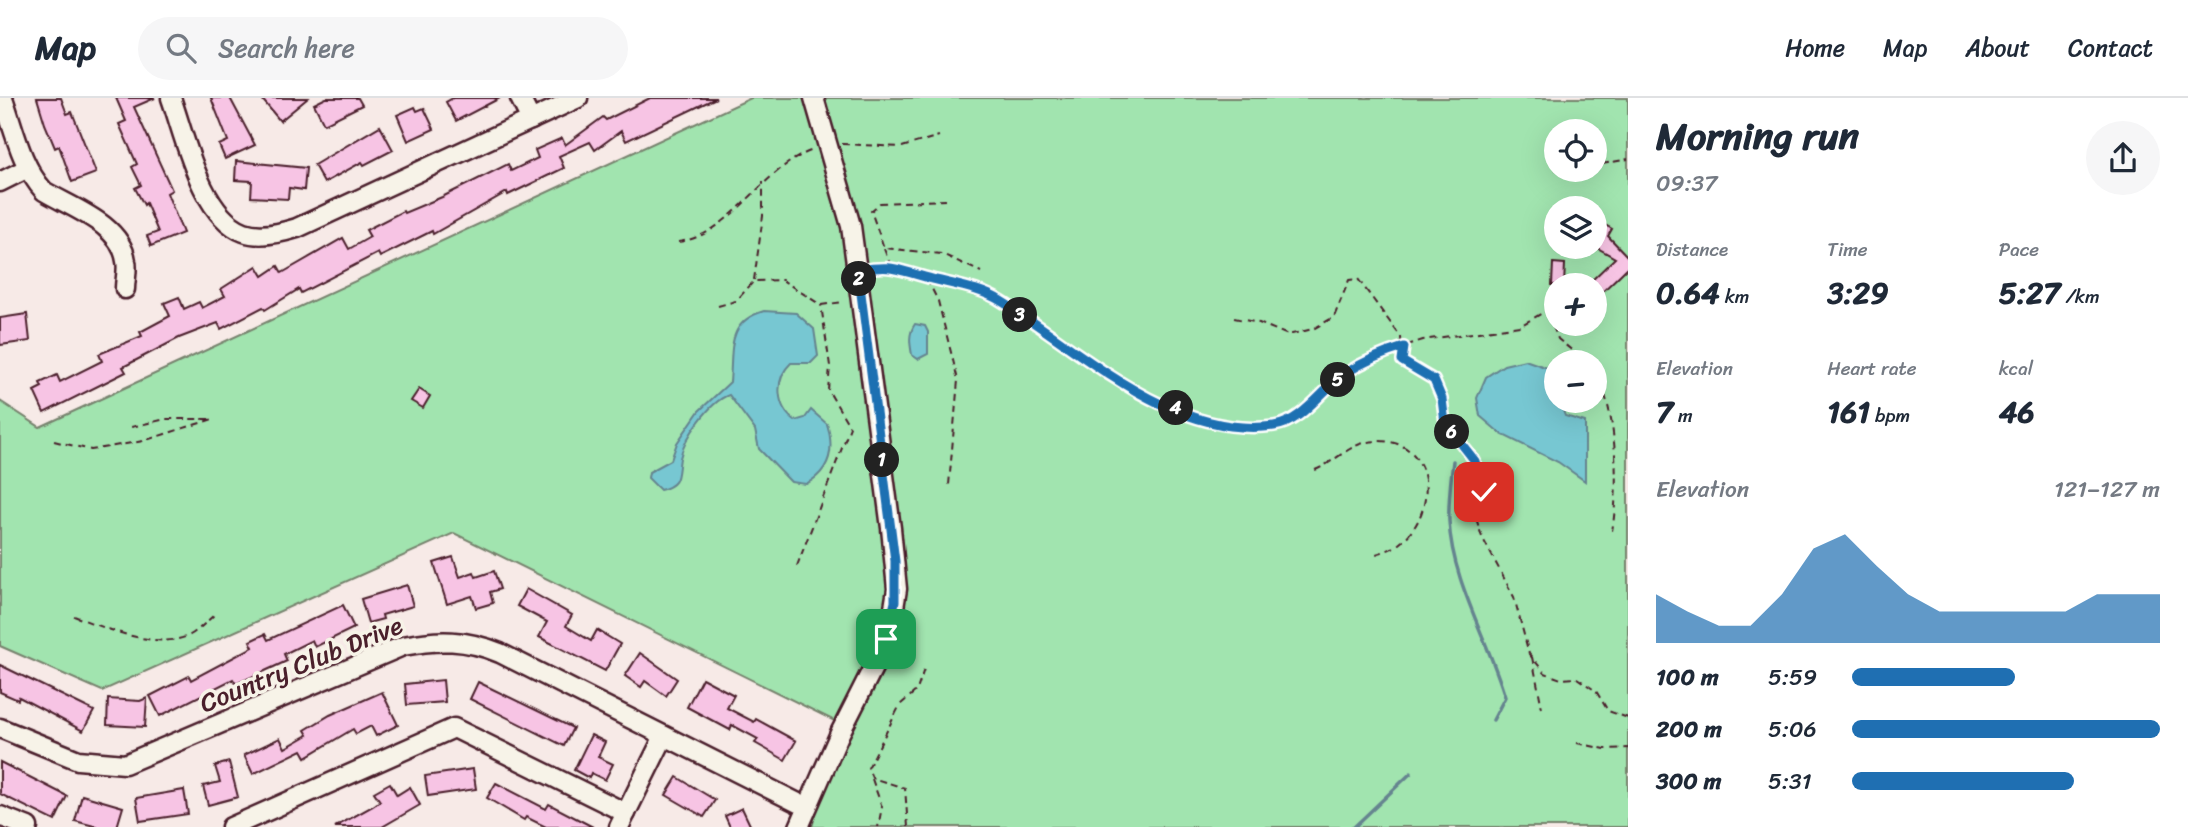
<!DOCTYPE html>
<html lang="en">
<head>
<meta charset="utf-8">
<style>
  :root { --surface:#fff; --page:#f6f6f7; --text:#1f2937; --muted:#747a83; --line:#e0e1e3; --accent:#1f6fb2 }
  body { margin:0; font-family:Sriracha,sans-serif; background:var(--page); color:var(--text); height:100vh; display:flex; flex-direction:column; font-size:26px; white-space:nowrap }
  * { box-sizing:border-box; margin:0 }
  p { font-size:23px; color:var(--muted) }
  .icon { flex:none; width:38px; height:38px; fill:none; stroke:currentColor; stroke-width:2; stroke-linecap:round; stroke-linejoin:round }
  .map { position:relative; flex:1; overflow:hidden }
  .details { display:flex; flex-direction:column; background:var(--surface); width:560px }
  .details>* { flex:none }
  .fabs { position:absolute; left:1544px; top:21px; display:grid; gap:14px }
  .fabs a { display:grid; place-items:center; width:63px; height:63px; border-radius:50%; background:var(--surface); box-shadow:0 7px 28px #0002; font-size:35px }
  .pin { position:absolute; display:grid; place-items:center; width:60px; height:60px; color:#fff; margin:-30px; border-radius:14px; box-shadow:0 4px 10px #0006 }
  .km { position:absolute; width:35px; height:35px; margin:-18px; border-radius:50%; background:#222; color:#fff; font-size:19px; line-height:35px; text-align:center }
  .round { display:grid; place-items:center; flex:none; width:74px; height:74px; border-radius:37px; background:var(--page) }
  .overview { display:flex; align-items:center; justify-content:space-between; height:119px; padding:0 28px }
  h1 { font-size:38px; font-weight:700; line-height:52px }
  .metrics { display:grid; grid-template-columns:repeat(3,1fr); gap:10px; height:119px; padding:7px 28px }
  .metrics div { display:grid; align-content:center }
  .metrics b { font-size:30px; font-weight:700 }
  .metrics small { font-size:19px; font-weight:400 }
  .metrics p { font-size:19px }
  .chart { height:196px; padding:14px 28px }
  .chart p { display:flex; justify-content:space-between }
  .chart svg { width:100%; height:126px; margin-top:7px; fill:var(--accent); opacity:.7 }
  ul { padding:0 28px; list-style:none; font-size:23px }
  li { display:grid; grid-template-columns:112px 84px 1fr; align-items:center; height:52px }
  li i { height:18px; border-radius:9px; background:var(--accent) }
  header { display:flex; align-items:center; gap:42px; box-sizing:border-box; height:98px; padding:0 35px; background:var(--surface); border-bottom:2px solid var(--line) }
  header strong { font-size:33px }
  nav { display:flex; gap:38px; margin-inline-start:auto; font-size:24px }
  .search { width:490px; height:63px; background:var(--page); display:flex; align-items:center; gap:18px; box-sizing:border-box; padding:0 24px; border-radius:38px; color:var(--muted); font-size:26px }
  main { display:flex; flex:1; min-height:0 }
  .map>svg:first-child { display:block }
</style>
</head>
<body>
<header>
<strong>Map</strong>
<div class="search"><svg class="icon" aria-label="search" viewBox="0 0 24 24"><circle cx="10" cy="10" r="6"/><path d="M15 15l6 6"/></svg>Search here</div>
<nav><a>Home</a><a>Map</a><a>About</a><a>Contact</a></nav>
</header>
<main>
<div class="map">
<svg width="1628" height="729" viewBox="0 0 1628 729">
  <rect width="100%" height="100%" fill="#f7eae7"/>
  <filter id="ink" filterUnits="userSpaceOnUse"><feTurbulence type="fractalNoise" baseFrequency=".0143" numOctaves="2"/><feDisplacementMap in="SourceGraphic" scale="14" xChannelSelector="R" yChannelSelector="G"/><feConvolveMatrix kernelMatrix="1 2 1 2 8 2 1 2 1" color-interpolation-filters="sRGB"/></filter>
  <g filter="url(#ink)">
    <path fill="#a1e4af" stroke="#76826d" stroke-width="2" fill-rule="evenodd" d="M751,0H1628V729H812L820,700L851,631L454,435L102,593L0,548V303L40,329ZM1556,33H1594V72H1556ZM1556,110H1594V149H1556ZM1556,187H1594V226H1556ZM1556,264H1594V303H1556Z"/>
    <g fill="#77c7d2" stroke="#65848f" stroke-width="2">
      <path d="M764,213L796,215L814,231L818,258L811,265H791C774,281 776,309 795,323L805,320L811,312L827,326C835,352 830,373 806,386L791,384L759,351L755,332L729,297C710,303 684,341 680,360C677,378 681,387 660,392L648,380L649,374L671,362L677,345L699,313L730,284C733,251 726,224 764,213Z"/>
      <path d="M915,226L925,228L928,234V256L918,261L912,257C910,246 908,236 915,226Z"/>
      <polygon points="1525,262 1556,273 1556,303 1574,303 1562,310 1565,318 1585,324 1585,383 1558,364 1501,336 1480,318 1477,300 1486,279 1504,267"/>
    </g>
    <g fill="none" stroke-linecap="round" stroke-linejoin="round">
      <g stroke="#65848f" stroke-width="3.5">
        <path d="M1453,363C1451,382 1448,403 1449,423C1452,484 1488,541 1505,599L1493,622"/>
        <polyline points="1354,729 1411,675"/>
      </g>
    </g>
    <g fill="#f7c4e4" stroke="#4a1f2b" stroke-width="2">
      <polygon points="37,0 61,0 67,16 72,14 96,75 72,84 59,48 55,50 45,26"/>
      <polygon points="116,0 155,0 134,9 172,92 167,95 183,135 151,148 147,138 158,134 146,105 144,107 135,90 141,87 132,69 137,66 119,26 126,23"/>
      <polygon points="211,0 230,0 255,47 225,61 219,47 228,43"/>
      <polygon points="261,0 308,0 280,23"/>
      <polygon points="326,0 358,0 362,7 324,26 314,6"/>
      <polygon points="453,0 500,0 456,23 446,4"/>
      <polygon points="650,0 716,0 626,43 621,33 595,52 590,44 559,58 564,70 508,97 507,94 433,136 432,133 380,159 378,155 301,195 299,191 265,212 263,209 221,231 218,225 179,240 123,269 126,274 44,315 34,293 42,289 40,285 57,277 60,284 102,263 99,256 142,238 140,234 170,218 164,205 179,199 184,211 199,204 202,210 225,198 221,191 257,168 263,178 278,168 282,175 343,140 349,151 370,139 366,132 403,113 404,115 442,99 508,66 511,73 538,60 535,52 562,40 565,47 603,19 606,22"/>
      <polygon points="415,9 417,13 424,10 434,31 408,43 397,17"/>
      <polygon points="380,28 393,52 364,67 362,64 324,85 314,67"/>
      <polygon points="236,63 306,70 304,92 289,90 288,101 251,99 252,83 235,82"/>
      <polygon points="1594,121 1612,131 1608,138 1628,159 1628,169 1594,202 1594,187 1587,187 1615,160 1594,148"/>
      <polygon points="1553,165 1565,166 1564,187 1552,187"/>
      <polygon points="27,216 30,243 0,247 0,220"/>
      <polygon points="419,291 430,298 423,310 411,303"/>
      <polygon points="453,459 460,479 474,474 476,479 494,473 500,491 490,494 493,505 476,510 472,498 447,506 434,465"/>
      <polygon points="407,487 413,508 382,517 383,521 368,525 361,501"/>
      <polygon points="526,491 572,517 566,528 591,543 597,532 620,546 605,573 539,539 547,524 517,508"/>
      <polygon points="343,507 354,530 315,549 312,542 284,556 287,563 265,573 236,586 233,581 160,618 150,598 189,578 191,582 253,549 250,543 265,536 268,542"/>
      <polygon points="640,555 677,581 666,598 645,583 641,589 625,578"/>
      <polygon points="0,567 94,613 83,633 19,599 18,602 0,594"/>
      <polygon points="702,580 734,597 727,610 754,624 756,621 796,643 785,662 755,645 758,641 732,627 730,632 687,609"/>
      <polygon points="443,582 445,604 407,607 405,586"/>
      <polygon points="478,584 573,630 564,648 470,601"/>
      <polygon points="382,594 398,627 376,638 371,628 356,636 353,631 306,659 302,652 253,676 244,657 280,640 285,650 308,637 305,632 330,617"/>
      <polygon points="147,600 145,629 107,627 108,601 140,603"/>
      <polygon points="591,637 605,644 598,659 613,666 605,682 591,675 589,680 574,672"/>
      <polygon points="0,664 67,698 55,723 0,696"/>
      <polygon points="229,664 238,699 208,707 203,688 220,684 215,668"/>
      <polygon points="473,671 476,691 428,698 425,678"/>
      <polygon points="677,679 715,702 704,719 666,697"/>
      <polygon points="390,685 397,697 410,689 420,707 382,729 335,729 373,708 380,703 374,694"/>
      <polygon points="496,685 546,711 549,706 593,729 546,729 526,719 524,722 487,700"/>
      <polygon points="184,692 188,716 140,723 136,700"/>
      <polygon points="82,697 123,709 117,729 98,729 75,723"/>
      <polygon points="742,710 751,729 730,729 725,718"/>
    </g>
    <g fill="none" stroke-linecap="round" stroke-linejoin="round">
      <g stroke="#4a1f2b" stroke-width="23">
        <g id="minor">
          <path d="M3,0C14,31 21,68 44,93C72,110 121,126 126,163C128,171 125,182 125,191"/>
          <path d="M171,0C185,39 201,118 244,134C260,140 281,135 297,130L578,0"/>
          <polyline points="520,0 531,22"/>
          <polyline points="0,84 28,70"/>
          <path d="M0,630L78,662L125,666L403,548C438,541 466,541 500,555L806,709"/>
          <polyline points="0,718 28,729"/>
          <polyline points="231,729 454,630 626,715"/>
          <polyline points="619,729 664,638"/>
          <polyline points="799,729 840,635 881,554 893,516 897,491 891,430 851,128 814,0"/>
        </g>
      </g>
      <g stroke="#4a1f2b" stroke-width="2" stroke-dasharray="7 5" stroke-linecap="butt">
        <polyline points="842,46 902,49 939,38"/>
        <polyline points="1602,66 1628,61"/>
        <polyline points="946,102 880,105 871,113 884,150 942,156 981,174"/>
        <path d="M678,144C733,137 760,71 813,52"/>
        <polyline points="884,151 890,166"/>
        <polyline points="872,170 890,167 998,201 1102,275 1183,314 1238,330 1278,328 1302,315 1344,277 1373,258 1423,242 1520,228 1546,213"/>
        <polyline points="927,181 938,203 958,282 949,387"/>
        <polyline points="754,182 763,118 763,83"/>
        <polyline points="718,208 736,203 754,183 782,182 821,207 843,204"/>
        <polyline points="1234,220 1259,225 1288,237 1313,231 1334,219 1349,182 1358,181 1401,239 1402,263 1434,282 1442,301 1445,325 1475,363 1484,394"/>
        <polyline points="1553,228 1558,241 1586,264"/>
        <path d="M1594,275C1618,306 1619,395 1612,433"/>
        <polyline points="54,343 91,352 143,343 213,321 166,321 127,330"/>
        <polyline points="1471,361 1476,420 1482,439 1514,499 1529,556 1545,575 1561,581 1577,580 1596,593 1608,613 1628,620"/>
        <path d="M1315,372C1333,365 1349,347 1368,344C1436,333 1442,417 1396,448C1391,451 1383,454 1376,456"/>
        <polyline points="797,468 850,329 828,292 830,268 821,207"/>
        <path d="M74,518C105,530 158,553 190,537C199,532 208,522 215,516"/>
        <polyline points="1532,559 1542,610"/>
        <polyline points="1577,645 1605,651 1628,650"/>
        <polyline points="872,681 882,709 878,729"/>
        <polyline points="908,729 905,690 872,680 868,670 900,607 917,592 925,568"/>
      </g>
      <use href="#minor" stroke="#f7f3e8" stroke-width="18"/>
    </g>
  </g>
  <g fill="none" stroke-linecap="round" stroke-linejoin="round" filter="url(#ink)">
    <g stroke="#fff" stroke-width="14">
      <path id="route" d="M886,541L895,504V463L858,172C893,167 892,170 925,179C949,186 979,189 1001,203C1081,252 1172,342 1274,328C1303,324 1323,290 1346,275C1365,263 1383,255 1404,249L1402,263L1434,282L1442,301L1445,325L1475,363L1484,394"/>
    </g>
    <use href="#route" stroke="#1f6fb2" stroke-width="9"/>
  </g>
  <g text-anchor="middle" stroke-width="7" stroke-linejoin="round" paint-order="stroke">
    <g font-size="26" fill="#4a1f2b" stroke="#f7f3e8">
      <text transform="translate(301 566) rotate(-22)" y="9">Country Club Drive</text>
    </g>
  </g>
</svg>
<div class="fabs">
<a><svg class="icon" aria-label="locate" viewBox="0 0 24 24"><circle cx="12" cy="12" r="6"/><path d="M12 2v4M12 18v4M2 12h4M18 12h4"/></svg></a>
<a><svg class="icon" aria-label="layers" viewBox="0 0 24 24"><path d="M12 4l9 5-9 5-9-5zM3 14l9 5 9-5"/></svg></a>
<a>+</a>
<a>−</a>
</div>
<div class="pin" style="left:886px;top:541px;background:#1e9e55"><svg class="icon" aria-label="arrive" viewBox="0 0 24 24"><path d="M6 21V4h12l-3 4 3 4H6"/></svg></div>
<div class="pin" style="left:1484px;top:394px;background:#d93025"><svg class="icon" aria-label="check" viewBox="0 0 24 24"><path d="M5 12l5 5 9-10"/></svg></div>
<b class="km" style="left:882px;top:362px">1</b>
<b class="km" style="left:859px;top:181px">2</b>
<b class="km" style="left:1020px;top:217px">3</b>
<b class="km" style="left:1176px;top:310px">4</b>
<b class="km" style="left:1338px;top:282px">5</b>
<b class="km" style="left:1452px;top:334px">6</b>
</div>
<section class="details">
<div class="overview"><div><h1>Morning run</h1><p>09:37</p></div><a class="round"><svg class="icon" aria-label="share" viewBox="0 0 24 24"><path d="M12 15V3M7 8l5-5 5 5M5 13v7h14v-7"/></svg></a></div>
<div class="metrics">
<div><p>Distance</p><b>0.64<small> km</small></b></div>
<div><p>Time</p><b>3:29</b></div>
<div><p>Pace</p><b>5:27<small> /km</small></b></div>
</div>
<div class="metrics">
<div><p>Elevation</p><b>7<small> m</small></b></div>
<div><p>Heart rate</p><b>161<small> bpm</small></b></div>
<div><p>kcal</p><b>46</b></div>
</div>
<div class="chart"><p><span>Elevation</span>121–127 m</p>
<svg viewBox="0 0 160 44" preserveAspectRatio="none"><path d="M0 44V27L10 33L20 38L30 38L40 27L50 11L60 6L70 17L80 27L90 33L100 33L110 33L120 33L130 33L140 27L150 27L160 27V44z"/></svg>
</div>
<ul>
<li><b>100 m</b>5:59<i style="width:53%"></i></li>
<li><b>200 m</b>5:06<i style="width:100%"></i></li>
<li><b>300 m</b>5:31<i style="width:72%"></i></li>
</ul>
</section>
</main>
</body>
</html>
